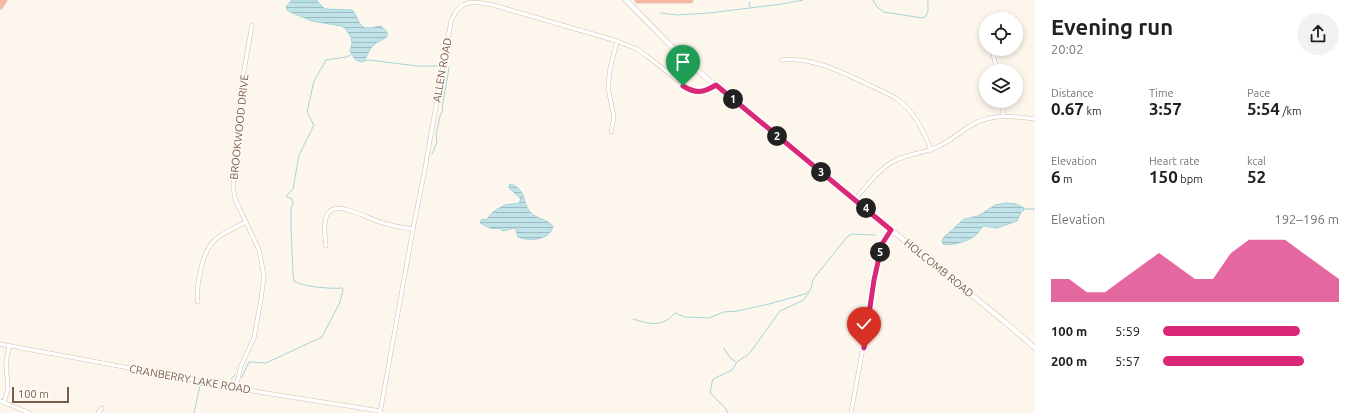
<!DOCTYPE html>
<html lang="en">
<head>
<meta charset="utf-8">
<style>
  :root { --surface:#fff; --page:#f2f2f2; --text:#202124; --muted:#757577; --accent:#db2777 }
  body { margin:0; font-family:Ubuntu,sans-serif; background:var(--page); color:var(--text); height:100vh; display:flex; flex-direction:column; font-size:15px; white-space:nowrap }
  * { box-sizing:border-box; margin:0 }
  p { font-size:13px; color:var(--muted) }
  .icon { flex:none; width:22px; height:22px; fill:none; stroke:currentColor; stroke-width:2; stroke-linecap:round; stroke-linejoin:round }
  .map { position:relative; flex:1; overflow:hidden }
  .drawer { display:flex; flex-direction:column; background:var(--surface); width:320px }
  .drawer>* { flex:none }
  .tools { position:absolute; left:979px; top:12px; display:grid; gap:8px }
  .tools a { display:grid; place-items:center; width:44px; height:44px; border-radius:50%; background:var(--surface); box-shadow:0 2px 6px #0003; font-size:20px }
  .scale { position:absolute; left:12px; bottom:10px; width:57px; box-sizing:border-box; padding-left:4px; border:2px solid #7a5c4d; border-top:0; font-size:11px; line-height:14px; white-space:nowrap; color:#7a5c4d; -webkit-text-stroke:3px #fffaf3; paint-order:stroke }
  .pin { position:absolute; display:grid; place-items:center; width:34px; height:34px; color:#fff; margin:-41px -17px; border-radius:50% 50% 50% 0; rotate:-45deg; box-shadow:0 0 4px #0007 }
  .pin .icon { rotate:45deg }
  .km { position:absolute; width:20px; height:20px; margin:-10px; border-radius:50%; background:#222; color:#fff; font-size:11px; line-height:20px; text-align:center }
  .round { display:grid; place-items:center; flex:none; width:42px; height:42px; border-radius:21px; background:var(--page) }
  .overview { display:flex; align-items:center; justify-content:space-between; height:68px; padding:0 16px }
  h1 { font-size:22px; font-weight:700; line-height:30px }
  .figures { display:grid; grid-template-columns:repeat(3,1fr); gap:6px; height:68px; padding:4px 16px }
  .figures div { display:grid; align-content:center }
  .figures b { font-size:17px; font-weight:700 }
  .figures small { font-size:11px; font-weight:400 }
  .figures p { font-size:11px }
  .chart { height:112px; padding:8px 16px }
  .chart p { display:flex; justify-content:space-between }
  .chart svg { width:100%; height:72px; margin-top:4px; fill:var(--accent); opacity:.7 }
  ul { padding:0 16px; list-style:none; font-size:13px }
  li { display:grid; grid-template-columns:64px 48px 1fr; align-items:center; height:30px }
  li i { height:10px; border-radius:5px; background:var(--accent) }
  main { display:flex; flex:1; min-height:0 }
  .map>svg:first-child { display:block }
</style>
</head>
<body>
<main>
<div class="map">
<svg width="1035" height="413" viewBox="0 0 1035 413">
  <defs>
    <pattern id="water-rules" width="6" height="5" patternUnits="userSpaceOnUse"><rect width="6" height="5" fill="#bfe3e8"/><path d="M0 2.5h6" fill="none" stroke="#a0bbbe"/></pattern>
  </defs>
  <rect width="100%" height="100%" fill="#fdf6ec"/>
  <g fill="url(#water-rules)" stroke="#a5d3da">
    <path d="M292,0H316L325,9L352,10C358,15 358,29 368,28C373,28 377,26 381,26L387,32V37C381,41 375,42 371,48C367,53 367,59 363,62C356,62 353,57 350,51L352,43L351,37L345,28L341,26L312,21L290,12L287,10L286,7Z"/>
    <path d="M511,184C528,191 521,202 531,213C537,219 547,219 553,226C551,240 529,242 518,237L516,230L514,228L503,231L499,228C491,230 487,227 480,223L482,219L486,220L493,212L504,205L519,203L521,199L509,188V185Z"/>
    <path d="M1006,203L1016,204L1024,208V210L1021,212L1017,221L997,228L984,226L980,229C978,239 952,247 943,244L942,240L944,237L964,219L978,216L995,205Z"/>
  </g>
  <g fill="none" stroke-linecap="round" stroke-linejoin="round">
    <g stroke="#a5d3da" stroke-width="1">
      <path d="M873,0L877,7L884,12L922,18C931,15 927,7 928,0"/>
      <polyline points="749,2 750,7"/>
      <polyline points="661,13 677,15 709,13 782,4 803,0"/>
      <polyline points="365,61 369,60 417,66 442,66"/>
      <polyline points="432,154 437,142 436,135 440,116 443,110 442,108 449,68 445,67"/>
      <polyline points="1024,209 1035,209"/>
      <path d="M633,319C649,324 662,328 675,313L685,317L709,318L724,312L737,311L769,304L805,294L807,292"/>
      <polyline points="724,348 730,358 736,362"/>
      <path d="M242,377L249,362L266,363L322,337L340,302L343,290L342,288C330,289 304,287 294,281L293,273L291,226V209L293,203L292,199L286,196L293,189L299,155L314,125L307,112L314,81L326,60L346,57L351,55"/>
      <polyline points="231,379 235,375"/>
      <polyline points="219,388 229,390"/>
      <polyline points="194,413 200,385 215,387"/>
      <path d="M728,413L726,409L710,393L712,382L713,379L732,370L737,362L749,354L780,311L804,300C806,296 810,291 811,288C812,284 812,281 814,278L847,237L852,234L875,235"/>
    </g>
    <g stroke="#d1beb0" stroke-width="4.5">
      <g id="minor">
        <polyline points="993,49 994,58 997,71"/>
        <path d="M782,60C810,56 842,72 867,84C877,89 888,93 897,99C914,111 924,131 931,150"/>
        <polyline points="1003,101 1003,116"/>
        <polyline points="611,132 614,117 608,88 610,69 617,41"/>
        <path d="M855,199C868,185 878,169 896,160C909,154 924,153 937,147C949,142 959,133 970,126C990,113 1013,116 1035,119"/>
        <path d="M326,246C325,237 322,217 330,211C340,202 371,220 383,223C393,226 403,228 413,229"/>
        <path d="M198,302C196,292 198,283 200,274C206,239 217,237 246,222"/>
        <polyline points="0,344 259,392 380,411"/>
        <polyline points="236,387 241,366 254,338 261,299 264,276 259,250 235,199 233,185 243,94 243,76 252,25"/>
        <polyline points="0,401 30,413"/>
        <polyline points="4,402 8,389 6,363 9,346"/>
        <polyline points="98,413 102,408"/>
        <path d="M380,413L413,229L424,174L451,21C460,0 471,0 493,5L617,41L637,49L647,56L690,90L700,92L716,85"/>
        <polyline points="851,413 882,244 891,230"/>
      </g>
    </g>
    <g stroke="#d1beb0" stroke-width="5.5">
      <polyline id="tertiary" points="626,0 668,43 704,76 831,181 1005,322 1035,348"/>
    </g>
    <g stroke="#dad1cd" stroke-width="7">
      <g id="motorway">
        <polyline points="638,0 690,0"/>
        <polyline points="0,6 4,0"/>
      </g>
    </g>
    <use href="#minor" stroke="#fff" stroke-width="3.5"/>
    <use href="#tertiary" stroke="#fff" stroke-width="4.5"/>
    <use href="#motorway" stroke="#f7b7a3" stroke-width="6"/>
  </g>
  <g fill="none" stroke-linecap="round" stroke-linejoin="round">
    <g stroke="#fff" stroke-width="8">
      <path id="route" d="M683,86C696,94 703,93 716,85L891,230L882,244L874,280L864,348"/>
    </g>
    <use href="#route" stroke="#db2777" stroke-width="5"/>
  </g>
  <g text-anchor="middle" stroke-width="3" stroke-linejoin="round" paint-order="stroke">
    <g font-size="11" fill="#7a5c4d" stroke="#fffaf3">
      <text transform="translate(442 70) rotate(-80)" y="4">ALLEN ROAD</text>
      <text transform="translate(239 127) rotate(-84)" y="4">BROOKWOOD DRIVE</text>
      <text transform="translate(939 268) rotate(39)" y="4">HOLCOMB ROAD</text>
      <text transform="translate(190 379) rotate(10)" y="4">CRANBERRY LAKE ROAD</text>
    </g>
  </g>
</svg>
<div class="tools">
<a><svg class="icon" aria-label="locate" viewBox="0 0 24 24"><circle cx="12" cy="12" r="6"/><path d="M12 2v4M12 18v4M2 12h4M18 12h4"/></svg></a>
<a><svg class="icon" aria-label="layers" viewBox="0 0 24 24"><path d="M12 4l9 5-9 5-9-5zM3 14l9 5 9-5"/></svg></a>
</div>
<div class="scale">100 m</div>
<div class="pin" style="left:683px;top:86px;background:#1e9e55"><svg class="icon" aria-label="arrive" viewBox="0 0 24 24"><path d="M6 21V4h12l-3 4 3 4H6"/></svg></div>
<div class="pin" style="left:864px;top:348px;background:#d93025"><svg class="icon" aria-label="check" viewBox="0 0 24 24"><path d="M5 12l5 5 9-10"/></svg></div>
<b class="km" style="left:733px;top:99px">1</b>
<b class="km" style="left:777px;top:136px">2</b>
<b class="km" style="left:821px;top:172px">3</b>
<b class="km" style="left:866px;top:208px">4</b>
<b class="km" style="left:880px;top:252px">5</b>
</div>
<section class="drawer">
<div class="overview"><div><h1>Evening run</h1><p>20:02</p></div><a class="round"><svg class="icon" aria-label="share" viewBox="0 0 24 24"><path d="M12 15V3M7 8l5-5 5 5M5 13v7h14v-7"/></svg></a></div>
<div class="figures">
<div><p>Distance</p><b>0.67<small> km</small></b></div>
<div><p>Time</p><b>3:57</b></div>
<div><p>Pace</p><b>5:54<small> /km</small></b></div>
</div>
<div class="figures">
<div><p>Elevation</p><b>6<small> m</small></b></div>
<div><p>Heart rate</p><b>150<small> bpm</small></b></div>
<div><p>kcal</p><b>52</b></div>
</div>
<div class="chart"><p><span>Elevation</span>192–196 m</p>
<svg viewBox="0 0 160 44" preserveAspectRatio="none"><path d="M0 44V30L10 30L20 38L30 38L40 30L50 22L60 14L70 22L80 30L90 30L100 14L110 6L120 6L130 6L140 14L150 22L160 30V44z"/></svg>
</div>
<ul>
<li><b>100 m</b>5:59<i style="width:78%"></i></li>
<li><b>200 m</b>5:57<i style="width:80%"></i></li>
</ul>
</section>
</main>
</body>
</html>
